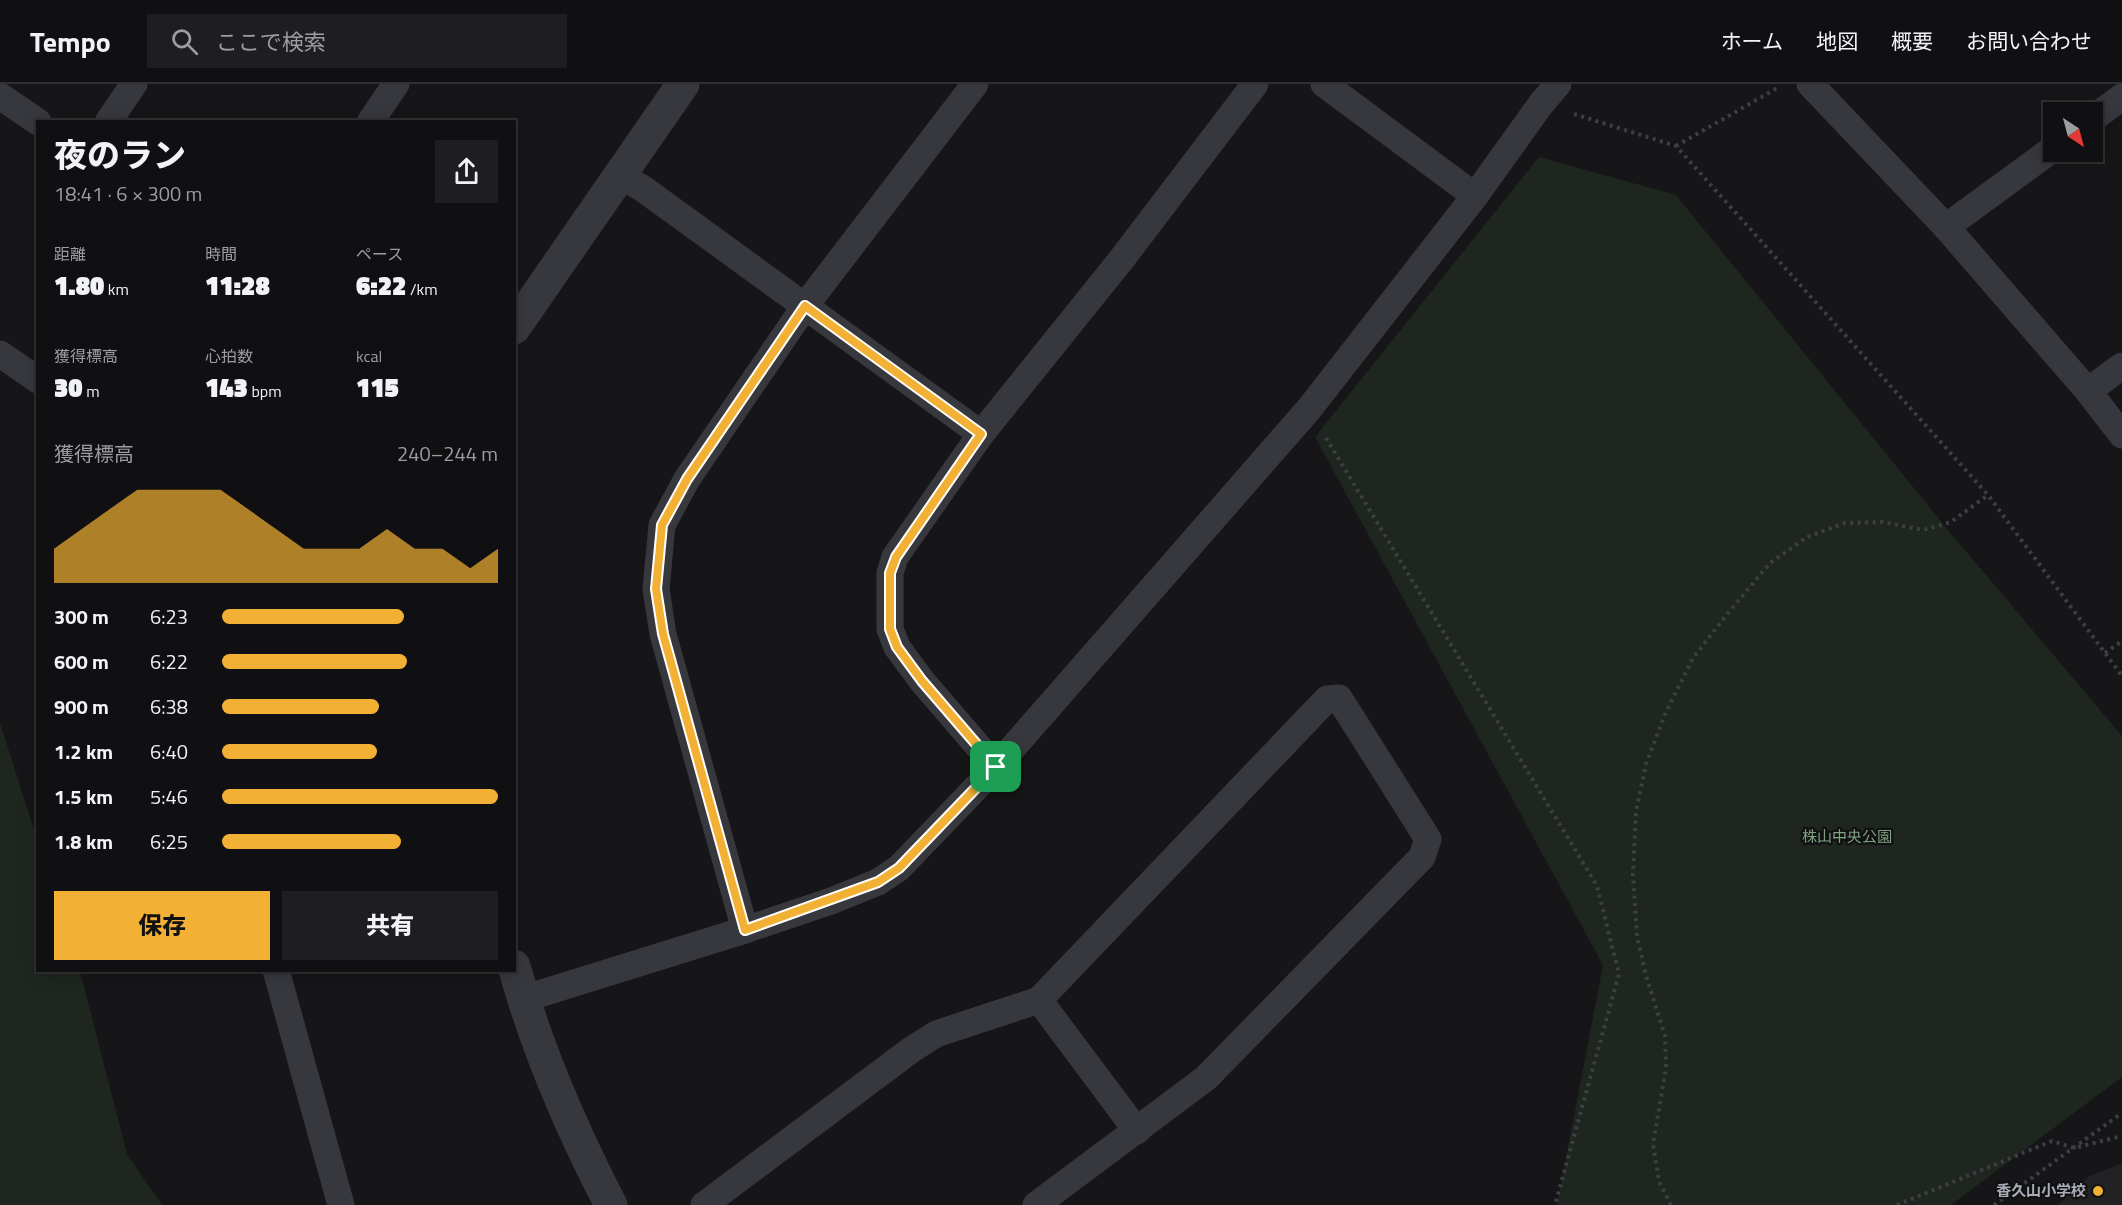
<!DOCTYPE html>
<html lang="ja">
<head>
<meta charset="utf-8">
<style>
  :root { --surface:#101012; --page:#1e1e20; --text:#f1f3f6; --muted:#9c9d9f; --line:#303032; --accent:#f2b134 }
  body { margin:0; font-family:"Titillium Web","Noto Sans JP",sans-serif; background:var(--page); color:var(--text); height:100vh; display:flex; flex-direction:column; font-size:22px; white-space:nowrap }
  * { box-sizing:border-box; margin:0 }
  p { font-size:20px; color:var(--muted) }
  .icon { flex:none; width:33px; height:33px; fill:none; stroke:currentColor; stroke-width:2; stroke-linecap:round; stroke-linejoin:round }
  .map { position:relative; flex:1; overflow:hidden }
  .panel { position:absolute; left:36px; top:36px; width:480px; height:852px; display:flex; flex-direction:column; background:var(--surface); border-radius:0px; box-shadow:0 3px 15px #0003,0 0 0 2px var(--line) }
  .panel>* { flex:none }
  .needle { width:39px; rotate:144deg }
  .controls { position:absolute; left:2043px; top:18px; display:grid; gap:12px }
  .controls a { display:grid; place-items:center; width:60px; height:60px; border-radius:0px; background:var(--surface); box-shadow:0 3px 15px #0003,0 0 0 2px var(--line); font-size:30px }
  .pin { position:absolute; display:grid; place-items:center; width:51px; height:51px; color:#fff; margin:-26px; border-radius:12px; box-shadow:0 3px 9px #0006 }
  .round { display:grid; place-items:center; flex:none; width:63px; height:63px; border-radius:0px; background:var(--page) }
  .summary { display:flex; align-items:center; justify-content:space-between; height:102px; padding:0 18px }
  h1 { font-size:33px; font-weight:800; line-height:45px }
  .metrics { display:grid; grid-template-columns:repeat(3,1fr); gap:9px; height:102px; padding:6px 18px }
  .metrics div { display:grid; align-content:center }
  .metrics b { font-size:26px; font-weight:800 }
  .metrics small { font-size:16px; font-weight:400 }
  .metrics p { font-size:16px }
  .chart { height:168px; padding:12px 18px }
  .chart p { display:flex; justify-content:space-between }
  .chart svg { width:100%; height:108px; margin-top:6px; fill:var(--accent); opacity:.7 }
  .cta { display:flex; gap:12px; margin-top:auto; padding:12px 18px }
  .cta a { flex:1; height:69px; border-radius:0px; background:var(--accent); color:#111; font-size:24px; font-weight:800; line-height:69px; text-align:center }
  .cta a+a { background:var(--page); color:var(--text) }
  ul { padding:0 18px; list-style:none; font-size:20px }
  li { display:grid; grid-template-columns:96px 72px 1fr; align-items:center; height:45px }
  li i { height:15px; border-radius:8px; background:var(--accent) }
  header { display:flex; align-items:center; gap:36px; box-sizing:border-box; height:84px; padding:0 30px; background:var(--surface); border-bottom:2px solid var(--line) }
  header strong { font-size:28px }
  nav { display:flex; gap:33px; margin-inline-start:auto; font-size:21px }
  .search { width:420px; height:54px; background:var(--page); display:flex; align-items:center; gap:15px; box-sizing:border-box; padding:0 21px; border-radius:0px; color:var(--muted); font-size:22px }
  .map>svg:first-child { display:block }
</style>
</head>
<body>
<header>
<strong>Tempo</strong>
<div class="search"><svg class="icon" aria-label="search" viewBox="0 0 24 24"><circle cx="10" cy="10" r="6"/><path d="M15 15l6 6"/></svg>ここで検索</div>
<nav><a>ホーム</a><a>地図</a><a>概要</a><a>お問い合わせ</a></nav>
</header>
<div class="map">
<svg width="2122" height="1121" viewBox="0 0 2122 1121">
  <rect width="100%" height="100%" fill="#161618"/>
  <polygon fill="#222225" points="2122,1079 2122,1121 2058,1121 2088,1093"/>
  <g fill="#1e261f">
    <polygon points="1539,73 1676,111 1948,446 2122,652 2122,993 1951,1121 1557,1121 1603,881 1315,353"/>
    <polygon points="0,639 37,755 38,886 80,887 127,1070 162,1121 0,1121"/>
  </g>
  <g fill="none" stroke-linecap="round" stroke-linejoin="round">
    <g stroke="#3d3f44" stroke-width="4" stroke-dasharray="3 4.5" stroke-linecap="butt">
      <polyline points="1574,30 1676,62 1988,411 2122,592"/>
      <polyline points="1676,62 1779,3"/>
      <polyline points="1326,354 1597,802 1619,890 1555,1121"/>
      <polyline points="2105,569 2122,557"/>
      <polyline points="1671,1121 1659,1098 1653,1060 1666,984 1665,952 1646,892 1637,852 1633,790 1636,728 1646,680 1666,628 1693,574 1728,529 1770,479 1807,453 1845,439 1882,438 1923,446 1951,438 1988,411"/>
      <polyline points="1897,1121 2052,1057 2074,1064 2122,1052"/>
      <polyline points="1994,1121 2122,1029"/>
    </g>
    <g stroke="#37383d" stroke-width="27">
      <polyline points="1324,0 1475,112"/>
      <polyline points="1810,0 1946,143 2088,307 2122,351"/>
      <polyline points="0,12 38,38"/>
      <polyline points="2092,35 2122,13"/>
      <polyline points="108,38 134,0"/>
      <polyline points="370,38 396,0"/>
      <polyline points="621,92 642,104 981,350"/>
      <polyline points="1946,143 2054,64"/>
      <polyline points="0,270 38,296"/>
      <polyline points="2088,307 2122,282"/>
      <polyline points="996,683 922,597 897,563 890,545 890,489 895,473 981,350 1121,176 1255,0"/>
      <polyline points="745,846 663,550 656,505 662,441 687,395 805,222 975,0"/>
      <polyline points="276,886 341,1121"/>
      <polyline points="523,915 745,846 831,817 878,798 899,784 996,683 1309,325 1475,112 1541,20 1558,0"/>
      <polyline points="1039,916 1137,1047"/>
      <polyline points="704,1121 911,966 936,950 1039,916 1327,615 1339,614 1428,755 1422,773 1206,994 1036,1121"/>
    </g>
    <g stroke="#37383d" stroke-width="33">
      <polyline points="514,244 683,0"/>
      <path d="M514,882C537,966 571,1044 611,1121"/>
    </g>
  </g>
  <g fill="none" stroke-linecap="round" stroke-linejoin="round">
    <g stroke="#fff" stroke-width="12">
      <polygon id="route" points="805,222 981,350 896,473 890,489 890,545 897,563 922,597 996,683 899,784 878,798 745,846 663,550 656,505 662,441 687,395"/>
    </g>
    <use href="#route" stroke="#f2b134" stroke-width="8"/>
  </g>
  <circle fill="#f2b134" stroke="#111113" stroke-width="2" cx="2098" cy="1107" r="6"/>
  <g text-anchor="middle" stroke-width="4.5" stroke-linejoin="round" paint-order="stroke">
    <g font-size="15" fill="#7fa381" stroke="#111113">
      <text x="1847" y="758">株山中央公園</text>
    </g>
    <g font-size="15" font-weight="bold" fill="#a8adb8" stroke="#111113" text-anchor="end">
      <text x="2086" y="1112">香久山小学校</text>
    </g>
  </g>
</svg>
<div class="controls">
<a><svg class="needle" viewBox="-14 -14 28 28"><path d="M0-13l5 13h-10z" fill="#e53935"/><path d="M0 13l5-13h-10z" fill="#9c9d9f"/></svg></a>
</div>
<div class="pin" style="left:996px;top:683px;background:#1e9e55"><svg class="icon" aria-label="arrive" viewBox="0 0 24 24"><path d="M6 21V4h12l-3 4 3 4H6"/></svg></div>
<section class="panel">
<div class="summary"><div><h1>夜のラン</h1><p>18:41 · 6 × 300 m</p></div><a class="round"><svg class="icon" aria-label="share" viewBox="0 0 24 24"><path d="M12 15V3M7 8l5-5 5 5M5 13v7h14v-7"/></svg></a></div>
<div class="metrics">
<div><p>距離</p><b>1.80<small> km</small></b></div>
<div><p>時間</p><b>11:28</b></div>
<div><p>ペース</p><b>6:22<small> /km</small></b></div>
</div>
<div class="metrics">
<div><p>獲得標高</p><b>30<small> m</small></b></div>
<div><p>心拍数</p><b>143<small> bpm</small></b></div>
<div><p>kcal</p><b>115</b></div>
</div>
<div class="chart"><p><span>獲得標高</span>240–244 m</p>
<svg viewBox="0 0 160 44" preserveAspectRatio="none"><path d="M0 44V30L10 22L20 14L30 6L40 6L50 6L60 6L70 14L80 22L90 30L100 30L110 30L120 22L130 30L140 30L150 38L160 30V44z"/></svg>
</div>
<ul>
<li><b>300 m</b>6:23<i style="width:66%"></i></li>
<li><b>600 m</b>6:22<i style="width:67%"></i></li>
<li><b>900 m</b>6:38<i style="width:57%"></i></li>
<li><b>1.2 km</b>6:40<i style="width:56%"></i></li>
<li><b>1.5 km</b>5:46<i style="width:100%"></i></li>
<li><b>1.8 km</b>6:25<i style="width:65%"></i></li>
</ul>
<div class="cta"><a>保存</a><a>共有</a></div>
</section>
</div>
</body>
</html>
